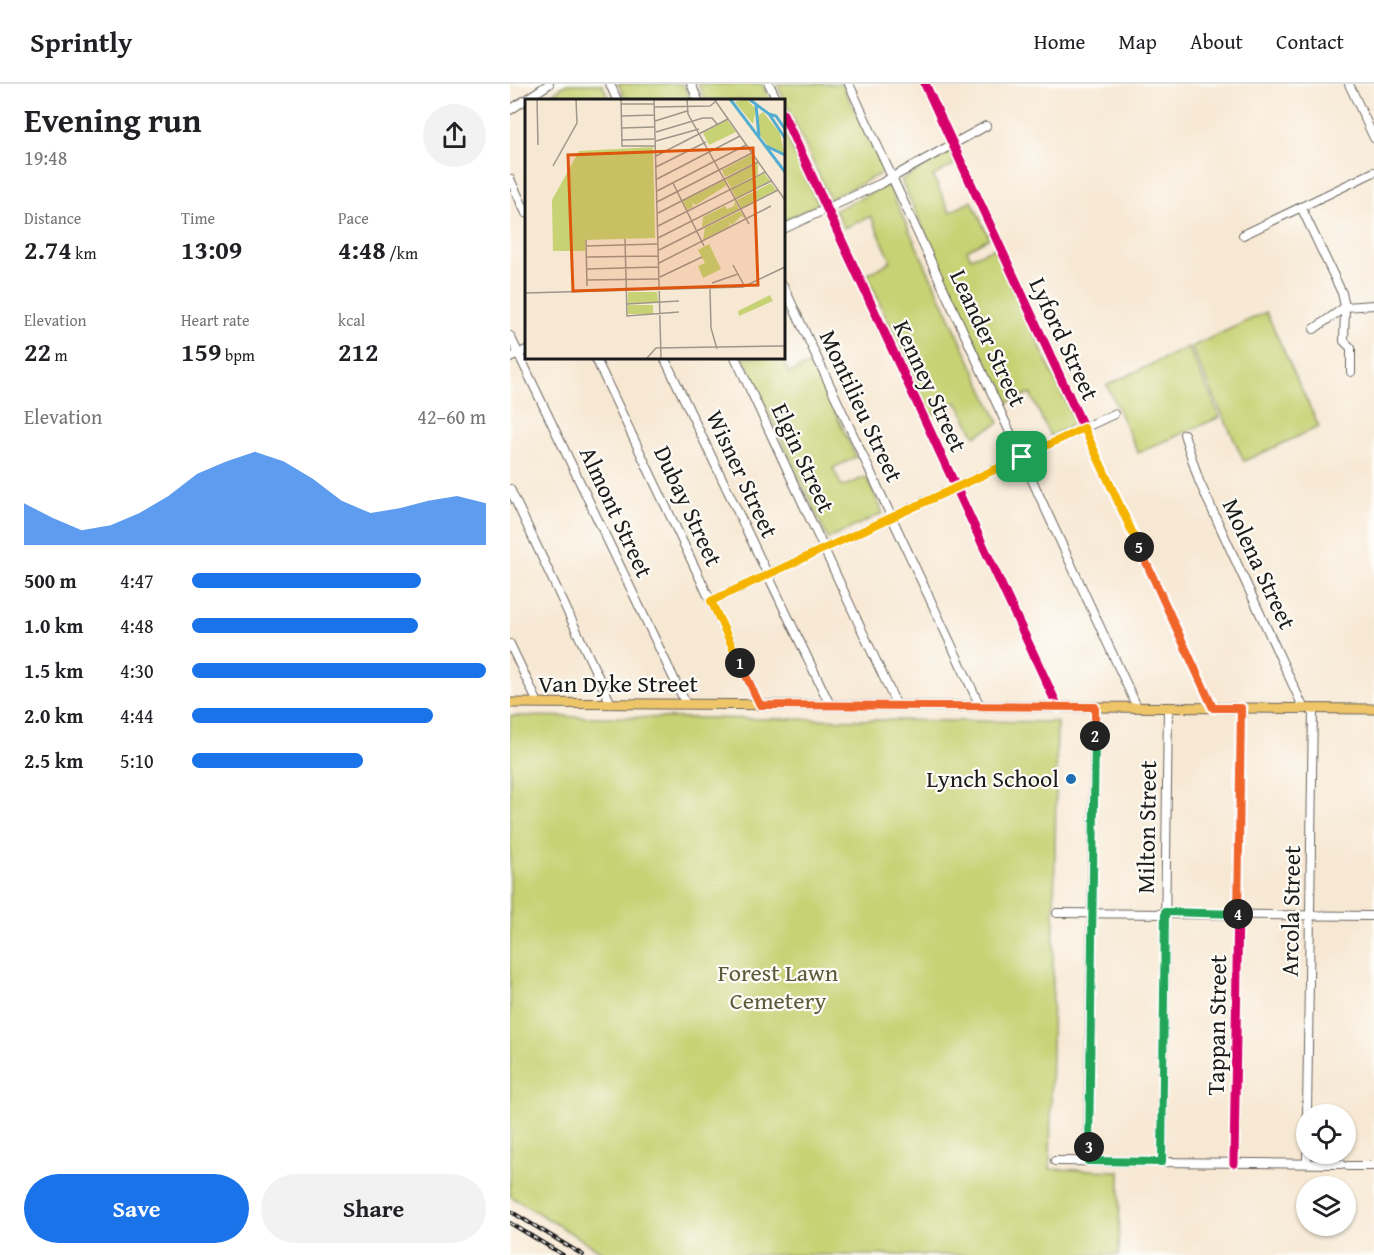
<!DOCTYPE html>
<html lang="en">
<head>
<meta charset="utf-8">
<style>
  :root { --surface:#fff; --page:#f2f2f2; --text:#202124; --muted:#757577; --line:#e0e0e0; --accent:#1a73e8 }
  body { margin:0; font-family:"Gentium Book Plus",serif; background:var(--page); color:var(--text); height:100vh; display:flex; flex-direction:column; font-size:22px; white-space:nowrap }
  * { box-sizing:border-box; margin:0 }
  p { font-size:20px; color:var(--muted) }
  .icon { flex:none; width:33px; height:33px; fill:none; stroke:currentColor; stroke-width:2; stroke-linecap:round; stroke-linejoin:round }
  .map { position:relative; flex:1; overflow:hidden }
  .details { display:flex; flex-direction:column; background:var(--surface); width:510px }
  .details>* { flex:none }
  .buttons { position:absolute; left:786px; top:1020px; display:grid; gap:12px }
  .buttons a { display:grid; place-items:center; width:60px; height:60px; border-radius:50%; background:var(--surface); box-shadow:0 2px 4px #0004; font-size:30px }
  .pin { position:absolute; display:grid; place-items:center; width:51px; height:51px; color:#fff; margin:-26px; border-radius:12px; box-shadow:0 3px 9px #0006 }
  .km { position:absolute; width:30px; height:30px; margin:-15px; border-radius:50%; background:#222; color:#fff; font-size:16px; line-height:30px; text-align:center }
  .round { display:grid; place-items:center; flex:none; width:63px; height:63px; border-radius:32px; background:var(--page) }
  .summary { display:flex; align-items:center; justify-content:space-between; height:102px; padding:0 24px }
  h1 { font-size:33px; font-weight:600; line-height:45px }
  .figures { display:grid; grid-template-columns:repeat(3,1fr); gap:9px; height:102px; padding:6px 24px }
  .figures div { display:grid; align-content:center }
  .figures b { font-size:26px; font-weight:600 }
  .figures small { font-size:16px; font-weight:400 }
  .figures p { font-size:16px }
  .chart { height:168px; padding:12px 24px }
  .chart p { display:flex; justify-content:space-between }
  .chart svg { width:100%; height:108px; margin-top:6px; fill:var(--accent); opacity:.7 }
  .cta { display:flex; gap:12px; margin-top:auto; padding:12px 24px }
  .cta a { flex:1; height:69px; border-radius:36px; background:var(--accent); color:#fff; font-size:24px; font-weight:600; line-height:69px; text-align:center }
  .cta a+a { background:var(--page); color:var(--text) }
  ul { padding:0 24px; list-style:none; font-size:20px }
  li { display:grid; grid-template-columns:96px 72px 1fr; align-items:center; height:45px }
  li i { height:15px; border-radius:8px; background:var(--accent) }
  header { display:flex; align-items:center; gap:36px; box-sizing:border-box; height:84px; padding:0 30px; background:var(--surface); border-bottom:2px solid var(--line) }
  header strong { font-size:28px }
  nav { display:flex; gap:33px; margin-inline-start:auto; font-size:21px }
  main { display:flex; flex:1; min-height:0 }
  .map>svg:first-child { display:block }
</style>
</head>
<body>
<header>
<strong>Sprintly</strong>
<nav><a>Home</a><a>Map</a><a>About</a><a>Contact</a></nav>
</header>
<main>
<section class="details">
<div class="summary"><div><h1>Evening run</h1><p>19:48</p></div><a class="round"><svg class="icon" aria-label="share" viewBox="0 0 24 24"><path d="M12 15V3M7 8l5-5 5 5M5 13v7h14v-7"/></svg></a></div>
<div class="figures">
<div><p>Distance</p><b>2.74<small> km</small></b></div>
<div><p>Time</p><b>13:09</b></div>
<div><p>Pace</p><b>4:48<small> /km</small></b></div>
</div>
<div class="figures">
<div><p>Elevation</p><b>22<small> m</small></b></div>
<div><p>Heart rate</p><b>159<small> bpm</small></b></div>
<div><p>kcal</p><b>212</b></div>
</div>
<div class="chart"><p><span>Elevation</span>42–60 m</p>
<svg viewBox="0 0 160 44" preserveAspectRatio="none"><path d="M0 44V27L10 33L20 38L30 36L40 31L50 24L60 15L70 10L80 6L90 10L100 17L110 26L120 31L130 29L140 26L150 24L160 27V44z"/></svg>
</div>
<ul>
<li><b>500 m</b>4:47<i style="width:78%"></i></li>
<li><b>1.0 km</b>4:48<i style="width:77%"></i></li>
<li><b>1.5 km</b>4:30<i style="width:100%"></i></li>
<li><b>2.0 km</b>4:44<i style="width:82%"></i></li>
<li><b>2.5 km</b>5:10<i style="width:58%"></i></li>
</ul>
<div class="cta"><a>Save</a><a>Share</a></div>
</section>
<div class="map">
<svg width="864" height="1171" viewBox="0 0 864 1171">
  <rect width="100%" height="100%" fill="#fdfcf7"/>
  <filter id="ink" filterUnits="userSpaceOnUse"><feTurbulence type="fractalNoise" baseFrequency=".0167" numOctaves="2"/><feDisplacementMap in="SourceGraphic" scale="12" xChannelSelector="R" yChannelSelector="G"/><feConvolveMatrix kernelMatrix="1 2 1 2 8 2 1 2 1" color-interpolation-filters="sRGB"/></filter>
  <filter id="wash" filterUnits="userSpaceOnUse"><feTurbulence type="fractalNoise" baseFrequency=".008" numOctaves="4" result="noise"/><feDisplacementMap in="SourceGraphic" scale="24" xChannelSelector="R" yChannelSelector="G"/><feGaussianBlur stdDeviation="1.35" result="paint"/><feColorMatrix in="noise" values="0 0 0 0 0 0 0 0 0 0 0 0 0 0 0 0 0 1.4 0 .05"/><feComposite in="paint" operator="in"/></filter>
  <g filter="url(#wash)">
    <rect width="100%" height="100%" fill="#f7e8d3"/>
    <g fill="#c6d273" stroke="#717748" stroke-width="1.5">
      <polygon points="57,0 92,0 100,16 40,16 38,12"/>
      <polygon points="108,0 173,0 181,16 116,16"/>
      <polygon points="188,0 252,0 260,16 195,16"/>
      <polygon points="267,0 332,0 374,88 320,115"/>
      <polygon points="273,45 308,120 273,137"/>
      <polygon points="440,68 445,80 423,92 440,128 462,117 479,154 457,166 461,174 484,164 566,340 540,352 520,309 494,320 391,96"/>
      <polygon points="378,101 489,339 465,352 447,318 421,331 357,191 381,177 361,132 334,144 325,126"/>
      <polygon points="756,228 809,343 734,377 681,263"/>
      <polygon points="678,263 710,333 628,369 597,301"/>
      <polygon points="233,273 272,273 279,289 302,279 346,373 323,384 332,403 356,393 373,429 318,455"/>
      <polygon points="0,632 547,638 540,1085 610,1087 609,1171 97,1171 0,1112"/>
    </g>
  </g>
  <g filter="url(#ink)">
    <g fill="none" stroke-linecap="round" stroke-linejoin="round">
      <g stroke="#69635c" stroke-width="10">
        <g id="minor">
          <polyline points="100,0 107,16"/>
          <polyline points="181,0 188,16"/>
          <polyline points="259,0 267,16"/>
          <polyline points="339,0 627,623"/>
          <polyline points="415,0 703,624"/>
          <polyline points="839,0 864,54"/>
          <polyline points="0,26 39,0"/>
          <polyline points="273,30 548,623"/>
          <polyline points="0,95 16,129"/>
          <polyline points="791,123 832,209 835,223 834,257 841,264 841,288"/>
          <polyline points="273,145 372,99 476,42"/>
          <polyline points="733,151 864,88"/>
          <polyline points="273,201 470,622"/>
          <polyline points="804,245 835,223 864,221"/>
          <polyline points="0,252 176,620"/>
          <polyline points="85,273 250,621"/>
          <polyline points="154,273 320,621"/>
          <polyline points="225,273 387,622"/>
          <polyline points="0,274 16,266"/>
          <polyline points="674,350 689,397 794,625"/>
          <polyline points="0,405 101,620"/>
          <polyline points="201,517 604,330"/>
          <polyline points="0,560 28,619"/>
          <polyline points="547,829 864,832"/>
          <polyline points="797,1030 803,625"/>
          <polyline points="545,1077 831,1080"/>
          <polyline points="578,1077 585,623"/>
          <polyline points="652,1078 658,624"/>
          <polyline points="724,1079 731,624"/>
          <polyline points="797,1079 797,1070"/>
          <polyline points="838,1082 864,1082"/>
        </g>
      </g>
      <g stroke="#69635c" stroke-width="11">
        <polyline id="major" points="0,619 864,625"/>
      </g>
      <use href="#minor" stroke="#fff" stroke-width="8"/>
      <use href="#major" stroke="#eec569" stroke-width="9"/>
      <g stroke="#1c1c1c" stroke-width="4">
        <g id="rail">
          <polyline points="0,1127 73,1171"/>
          <polyline points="0,1139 53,1171"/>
        </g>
      </g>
      <use href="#rail" stroke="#fdfcf7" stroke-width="1.5" stroke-dasharray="4.5" stroke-linecap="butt"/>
      <g stroke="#fdfcf7" stroke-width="13">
        <g id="cycleway">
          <polyline points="415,0 703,624"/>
          <polyline points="273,30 548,623"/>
          <polyline points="724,1079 731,624"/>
        </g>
      </g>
      <use href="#cycleway" stroke="#d6006c" stroke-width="9"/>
    </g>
  </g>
  <g fill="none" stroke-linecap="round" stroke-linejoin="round" filter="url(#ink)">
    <g stroke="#fff" stroke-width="12">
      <polyline id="split-1" points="230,579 201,517 512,373"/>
    </g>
    <g stroke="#fff" stroke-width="12">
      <polyline id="split-2" points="230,579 250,621 585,623 585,652"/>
    </g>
    <g stroke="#fff" stroke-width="12">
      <polyline id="split-3" points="579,1063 585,652"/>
    </g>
    <g stroke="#fff" stroke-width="12">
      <polyline id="split-4" points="579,1063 578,1077 652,1078 655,828 728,830"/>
    </g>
    <g stroke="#fff" stroke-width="12">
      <polyline id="split-5" points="629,463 703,624 731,624 728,830"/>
    </g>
    <g stroke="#fff" stroke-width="12">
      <polyline id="split-6" points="512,373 574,344 629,463"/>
    </g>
    <use href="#split-1" stroke="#f5b400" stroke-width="8"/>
    <use href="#split-2" stroke="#f0652b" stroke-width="8"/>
    <use href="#split-3" stroke="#22a559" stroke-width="8"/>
    <use href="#split-4" stroke="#22a559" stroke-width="8"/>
    <use href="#split-5" stroke="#f0652b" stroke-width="8"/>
    <use href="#split-6" stroke="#f5b400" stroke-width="8"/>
  </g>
  <circle fill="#1f6fb2" stroke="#fdfcf7" stroke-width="2" cx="561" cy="695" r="6"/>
  <g text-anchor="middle" stroke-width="4.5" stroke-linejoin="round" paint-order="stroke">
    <g font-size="24" fill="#1c1c1c" stroke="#fdfcf7">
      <text transform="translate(478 254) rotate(65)" y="8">Leander Street</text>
      <text transform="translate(554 255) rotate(65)" y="8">Lyford Street</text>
      <text transform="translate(420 302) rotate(65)" y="8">Kenney Street</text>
      <text transform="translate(351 322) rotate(65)" y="8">Montilieu Street</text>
      <text transform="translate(293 374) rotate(65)" y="8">Elgin Street</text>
      <text transform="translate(232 390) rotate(65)" y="8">Wisner Street</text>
      <text transform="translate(178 422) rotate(65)" y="8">Dubay Street</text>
      <text transform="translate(106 428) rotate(65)" y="8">Almont Street</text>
      <text transform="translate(749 480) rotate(65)" y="8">Molena Street</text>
      <text x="108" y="608">Van Dyke Street</text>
      <text transform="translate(637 743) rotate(-89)" y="8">Milton Street</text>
      <text transform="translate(781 827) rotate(-89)" y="8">Arcola Street</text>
      <text transform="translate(707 941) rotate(-89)" y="8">Tappan Street</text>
    </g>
    <g font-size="24" fill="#1c1c1c" stroke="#fdfcf7" text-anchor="end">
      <text x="549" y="703">Lynch School</text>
    </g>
    <g font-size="24" fill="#585c3a" stroke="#fdfcf7">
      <text x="268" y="897">Forest Lawn<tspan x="268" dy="28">Cemetery</tspan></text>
    </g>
  </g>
  <g transform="translate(15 15)">
    <rect width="260" height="260" fill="#f7e8d3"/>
    <path d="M221,0L231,10L228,25L210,3ZM238,13L255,34L259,55L244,48L234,35L233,17ZM202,21L211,33L184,46L178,34ZM128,48L130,139L60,141V152H28L27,101L54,52ZM226,56L231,63L200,78L197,71ZM233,64V75L206,89L201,80ZM239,74L245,82L211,99L206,90ZM200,81L202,86L171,106L167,104L168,108L162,111L158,102ZM246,84L251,91L216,109L212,101ZM210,101L214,110L177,128L178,118L200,107L202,110L209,107ZM215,112L220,119L216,117L207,126L204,123L205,127L178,141L180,129ZM184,145L196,170L178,179L173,167L180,164L173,151ZM103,193H132L133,203L103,204ZM245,196L248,202L214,217L213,212ZM103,206H128V215H103Z" fill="#c6d273"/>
    <path fill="none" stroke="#53add0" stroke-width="3" d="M205,0L260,73M224,0L244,15L260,39M231,6L234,38M244,15L251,17L260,30M239,46L260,56"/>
    <path fill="none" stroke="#9f968a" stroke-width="1.5" d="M12,0L13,46M96,0L97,47H130M129,0L136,259M162,0L163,15L224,125M189,0L260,101M96,5H129M130,8L185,7L190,3M97,17L129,16M130,22L162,12M97,29L129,28M131,33L178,19H187L192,25M97,41L129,40M131,42L174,30M131,57L203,20M28,67L52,24L51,0M131,68L181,43M132,80L215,37M148,84L179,147M132,92L221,46M132,103L227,54M133,114L233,63M133,127L240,73M133,139L246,82M100,140L102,217L154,213M61,141L62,187M61,147L132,145M134,151L253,91M62,158L133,157M134,164L246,107M208,166L220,188M62,170L133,168M135,178L177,158M62,181L133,180M187,184L213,175M185,190L186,229L192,250M0,194L218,188L260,168M102,205L154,202M122,259L131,249L260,247"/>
    <path fill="#de560d" fill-opacity="0.15" stroke="#de560d" stroke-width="3" d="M228,49L233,186L48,192L43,56Z"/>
    <rect width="260" height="260" fill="none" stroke="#1c1c1c" stroke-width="3"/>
  </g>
</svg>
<div class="buttons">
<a><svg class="icon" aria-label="locate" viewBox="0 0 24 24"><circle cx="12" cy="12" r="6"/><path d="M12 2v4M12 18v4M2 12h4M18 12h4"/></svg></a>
<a><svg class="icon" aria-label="layers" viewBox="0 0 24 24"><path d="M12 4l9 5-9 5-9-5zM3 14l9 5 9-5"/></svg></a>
</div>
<div class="pin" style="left:512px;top:373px;background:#1e9e55"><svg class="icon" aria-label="arrive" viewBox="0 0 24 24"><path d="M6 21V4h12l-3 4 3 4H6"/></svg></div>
<b class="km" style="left:230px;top:579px">1</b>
<b class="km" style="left:585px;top:652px">2</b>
<b class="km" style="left:579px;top:1063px">3</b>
<b class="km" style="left:728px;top:830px">4</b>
<b class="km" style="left:629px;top:463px">5</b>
</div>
</main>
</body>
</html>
